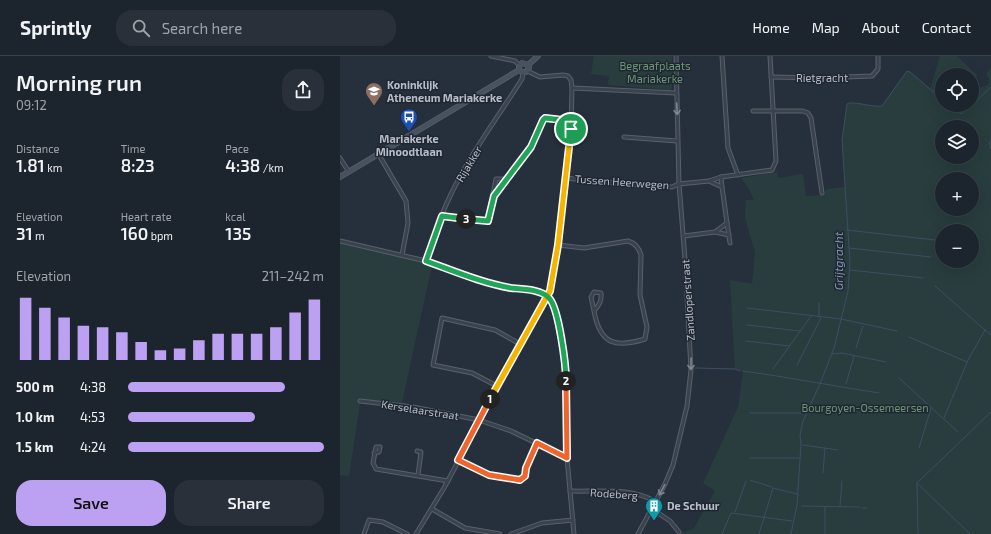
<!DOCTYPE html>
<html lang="en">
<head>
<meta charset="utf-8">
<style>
  :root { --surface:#1c242d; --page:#293039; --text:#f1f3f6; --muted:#a0a4aa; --line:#3a4149; --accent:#bca0f2 }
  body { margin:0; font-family:"Exo 2",sans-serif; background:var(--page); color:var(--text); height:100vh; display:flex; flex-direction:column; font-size:15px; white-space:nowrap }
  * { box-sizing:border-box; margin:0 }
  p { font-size:13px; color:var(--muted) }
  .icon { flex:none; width:22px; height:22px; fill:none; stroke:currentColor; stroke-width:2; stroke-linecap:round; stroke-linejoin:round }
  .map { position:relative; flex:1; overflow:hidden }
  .sheet { display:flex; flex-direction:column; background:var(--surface); width:340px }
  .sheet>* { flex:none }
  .fabs { position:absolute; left:595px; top:12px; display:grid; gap:8px }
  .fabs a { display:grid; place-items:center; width:44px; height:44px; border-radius:50%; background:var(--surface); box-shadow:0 4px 16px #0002,0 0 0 1px var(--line); font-size:20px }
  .pin { position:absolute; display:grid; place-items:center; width:34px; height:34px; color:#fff; margin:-17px; border:2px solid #fff; border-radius:50%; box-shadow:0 1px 4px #0007 }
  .km { position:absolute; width:20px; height:20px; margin:-10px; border-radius:50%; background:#222; color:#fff; font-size:11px; line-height:20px; text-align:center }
  .round { display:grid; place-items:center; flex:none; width:42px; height:42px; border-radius:16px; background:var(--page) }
  .summary { display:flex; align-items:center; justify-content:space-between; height:68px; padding:0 16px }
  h1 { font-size:22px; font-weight:600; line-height:30px }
  .stats { display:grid; grid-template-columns:repeat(3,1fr); gap:6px; height:68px; padding:4px 16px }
  .stats div { display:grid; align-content:center }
  .stats b { font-size:17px; font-weight:600 }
  .stats small { font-size:11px; font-weight:400 }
  .stats p { font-size:11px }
  .chart { height:112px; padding:8px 16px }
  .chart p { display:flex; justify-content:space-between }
  .chart svg { width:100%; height:72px; margin-top:4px; stroke:var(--accent); stroke-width:6 }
  .button { display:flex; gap:8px; margin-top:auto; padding:8px 16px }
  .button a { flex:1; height:46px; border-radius:16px; background:var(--accent); color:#111; font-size:16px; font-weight:600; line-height:46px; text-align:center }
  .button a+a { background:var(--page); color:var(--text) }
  ul { padding:0 16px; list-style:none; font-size:13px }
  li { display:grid; grid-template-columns:64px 48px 1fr; align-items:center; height:30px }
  li i { height:10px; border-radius:5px; background:var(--accent) }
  header { display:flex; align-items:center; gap:24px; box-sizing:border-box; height:56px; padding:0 20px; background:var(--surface); border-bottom:1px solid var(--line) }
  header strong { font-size:19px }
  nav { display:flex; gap:22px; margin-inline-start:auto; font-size:14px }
  .search { width:280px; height:36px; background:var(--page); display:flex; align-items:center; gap:10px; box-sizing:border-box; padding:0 14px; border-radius:16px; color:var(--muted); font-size:15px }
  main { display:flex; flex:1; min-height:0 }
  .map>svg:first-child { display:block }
</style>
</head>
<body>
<header>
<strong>Sprintly</strong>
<div class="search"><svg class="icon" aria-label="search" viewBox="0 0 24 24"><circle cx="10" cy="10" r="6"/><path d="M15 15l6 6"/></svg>Search here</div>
<nav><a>Home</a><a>Map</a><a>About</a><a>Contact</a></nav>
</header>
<main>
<section class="sheet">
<div class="summary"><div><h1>Morning run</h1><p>09:12</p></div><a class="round"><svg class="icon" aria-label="share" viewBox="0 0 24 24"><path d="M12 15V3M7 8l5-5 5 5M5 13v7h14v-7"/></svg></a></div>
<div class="stats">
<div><p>Distance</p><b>1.81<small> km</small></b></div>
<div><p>Time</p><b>8:23</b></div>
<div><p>Pace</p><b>4:38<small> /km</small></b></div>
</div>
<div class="stats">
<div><p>Elevation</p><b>31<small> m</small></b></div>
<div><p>Heart rate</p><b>160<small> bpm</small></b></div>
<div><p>kcal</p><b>135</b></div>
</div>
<div class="chart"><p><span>Elevation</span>211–242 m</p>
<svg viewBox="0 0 160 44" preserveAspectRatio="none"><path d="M5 44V6M15 44V12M25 44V18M35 44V23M45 44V24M55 44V27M65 44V33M75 44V38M85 44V37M95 44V32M105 44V28M115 44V28M125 44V28M135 44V24M145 44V15M155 44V7"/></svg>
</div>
<ul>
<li><b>500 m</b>4:38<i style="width:80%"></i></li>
<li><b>1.0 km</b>4:53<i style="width:65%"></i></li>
<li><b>1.5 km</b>4:24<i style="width:100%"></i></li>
</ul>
<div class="button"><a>Save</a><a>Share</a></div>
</section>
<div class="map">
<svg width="651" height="478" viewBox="0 0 651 478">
  <rect width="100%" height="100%" fill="#26303c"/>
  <g fill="#293d3e" fill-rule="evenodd">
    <polygon points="254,0 332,0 332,32 330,34 268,29 269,20 251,18"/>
    <path d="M600,0H617L637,19L634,25L639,32L648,29L649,23L646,18L651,12V478H339L354,472L375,435L363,427L398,351L403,315L395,313L390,224L412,228L415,196L405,162L406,144H414L409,133L401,122L437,116L438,122L463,118L466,140L483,139L487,133L505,131L502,84L507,48C512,44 533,52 542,50L567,15L570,16L590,33ZM602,19H632V49H602ZM602,71H632V101H602ZM602,123H632V153H602ZM602,175H632V205H602Z"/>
    <polygon points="0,186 92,209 61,351 20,347 9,420 0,419"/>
  </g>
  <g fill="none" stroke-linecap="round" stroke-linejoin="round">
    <g stroke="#3d4e64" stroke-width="1">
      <polyline points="610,49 621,58 631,49"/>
      <polyline points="632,49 651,31"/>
      <polyline points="651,84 649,88 651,93"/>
      <polyline points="507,174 595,184"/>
      <polyline points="509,192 591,201"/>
      <polyline points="510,214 583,222"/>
      <polyline points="595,230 645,274"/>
      <polyline points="479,247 479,261"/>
      <polyline points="407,252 501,263 557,275"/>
      <polyline points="407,269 460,275"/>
      <polyline points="569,281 627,306"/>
      <polyline points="406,285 449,290"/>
      <polyline points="516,292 523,270"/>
      <polyline points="492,298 502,297 546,306"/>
      <polyline points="457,309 481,262"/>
      <polyline points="355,312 395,313 400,315"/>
      <polyline points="433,313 471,260"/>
      <path d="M403,315C448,321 493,330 539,337"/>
      <polyline points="559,322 618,376"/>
      <polyline points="506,328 514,300"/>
      <polyline points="410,357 465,357"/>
      <polyline points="604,362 628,304 645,274 651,279"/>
      <polyline points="463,389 498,394"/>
      <polyline points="579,392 591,352"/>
      <polyline points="410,402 459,402"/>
      <polyline points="483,417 485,392"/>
      <polyline points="410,424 432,431"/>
      <polyline points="577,427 630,478"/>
      <polyline points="462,450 519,451"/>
      <polyline points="500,450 502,425"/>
      <polyline points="522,452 526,452"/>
      <polyline points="395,456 406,425"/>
      <polyline points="382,478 391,457 452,465"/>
      <polyline points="419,478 433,432 457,438"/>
      <path d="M451,478L457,449L461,388L460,379L463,365L480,328L494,292L508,235L510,206L502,84L507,48C512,44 533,52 542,50L567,15L570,16L602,43"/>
      <polyline points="485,478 485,451"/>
      <polyline points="578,478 577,427 651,356"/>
    </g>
    <g stroke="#58606b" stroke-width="5">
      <g id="street">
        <polyline points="151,0 175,5 179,9"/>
        <polyline points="382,0 388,92 398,119"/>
        <polyline points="431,21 480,22 532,20 538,13 538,0"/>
        <polyline points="232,32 336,37"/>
        <polyline points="413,55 463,55 468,57 471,62 482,137"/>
        <polyline points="284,81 337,85"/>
        <polyline points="39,99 66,145 68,167 62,199"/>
        <polyline points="0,102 9,116"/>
        <polyline points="381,121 382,131"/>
        <polyline points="225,122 285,128 332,131 339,128 369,125 381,121 432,114 436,105 430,0"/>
        <polyline points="154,140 166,123"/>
        <polyline points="102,160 148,165 156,123 166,123 191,91 203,64 205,62 232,65"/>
        <polyline points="387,167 390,187"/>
        <polyline points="375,176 389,179"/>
        <polyline points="344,180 375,176 387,167 382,131 369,125"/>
        <polyline points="0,185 86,205 153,229 196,235 208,240"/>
        <path d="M218,189L244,192L288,185C295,187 299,192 301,199L300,239L307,271L305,283C276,292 260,289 254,255C259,249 262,245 261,237L254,236L251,241L254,255"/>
        <path d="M86,205C93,186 98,167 106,149C125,105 156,64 182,23L183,17"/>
        <polyline points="208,240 213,248 224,300 227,402 234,478"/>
        <polyline points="157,330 132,317 93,309 102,262 155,274 180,288"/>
        <polyline points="20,345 73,351 139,364 171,375 227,402"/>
        <polyline points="77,395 81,396 78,419"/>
        <polyline points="34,397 39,396 40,391 36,391 33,407 36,413 108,425"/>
        <path d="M118,404L149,419L180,424C185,421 194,395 197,387"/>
        <path d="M230,435C258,436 292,431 316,446"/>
        <polyline points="92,453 125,472 160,478"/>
        <polyline points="312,453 330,465 339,476"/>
        <polyline points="24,478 29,464 43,466 67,478"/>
        <polyline points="76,478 104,432 212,230 231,73 232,32 231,24 228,20 223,19 200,21 187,15"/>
        <polyline points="171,478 202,467 233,464"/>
        <polyline points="298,478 325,428 333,409 347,350 351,314 345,203 339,128 336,0"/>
      </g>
    </g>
    <g stroke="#58606b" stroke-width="6">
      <g id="secondary">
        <polyline points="188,9 198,0"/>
        <polyline points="179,14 182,16 186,16 189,12 188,9"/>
        <polyline points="179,14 179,10 182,7 188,9"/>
        <polyline points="0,121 179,14"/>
      </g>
    </g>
    <use href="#street" stroke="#3a424d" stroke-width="3"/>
    <use href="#secondary" stroke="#48515f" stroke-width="4.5"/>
  </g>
  <defs><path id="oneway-shaft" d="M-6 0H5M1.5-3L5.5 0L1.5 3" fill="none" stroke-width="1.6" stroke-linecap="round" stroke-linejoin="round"/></defs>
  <g stroke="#7e8691">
    <use href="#oneway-shaft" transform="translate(337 53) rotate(87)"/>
    <use href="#oneway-shaft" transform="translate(351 308) rotate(91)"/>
    <use href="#oneway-shaft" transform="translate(322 434) rotate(118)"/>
  </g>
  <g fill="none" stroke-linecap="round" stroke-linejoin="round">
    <g stroke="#fff" stroke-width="8">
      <polyline id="split-1" points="150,343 210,235 218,189 231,73"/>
    </g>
    <g stroke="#fff" stroke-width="8">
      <polyline id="split-2" points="150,343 118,404 149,419 180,424 185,420 186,412 197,387 227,402 226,325"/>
    </g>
    <g stroke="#fff" stroke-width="8">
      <path id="split-3" d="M126,163L102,160L86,205C114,215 142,227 171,232C182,233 201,233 209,242C219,252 226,310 226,325"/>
    </g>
    <g stroke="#fff" stroke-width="8">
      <polyline id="split-4" points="126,163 148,165 154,140 191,91 203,64 205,62 232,65 231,73"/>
    </g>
    <use href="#split-1" stroke="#f5b400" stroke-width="5"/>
    <use href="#split-2" stroke="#f0652b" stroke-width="5"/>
    <use href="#split-3" stroke="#22a559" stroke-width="5"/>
    <use href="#split-4" stroke="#22a559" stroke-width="5"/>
  </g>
  <defs>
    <g id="school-pin" transform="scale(0.9)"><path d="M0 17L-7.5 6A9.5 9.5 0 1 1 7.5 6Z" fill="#8d6e63" stroke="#1f2732"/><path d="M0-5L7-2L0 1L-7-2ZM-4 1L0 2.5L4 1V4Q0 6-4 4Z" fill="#fff"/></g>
    <g id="bus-pin" transform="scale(0.9)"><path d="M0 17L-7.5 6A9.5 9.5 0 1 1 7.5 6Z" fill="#1a4fb4" stroke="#1f2732"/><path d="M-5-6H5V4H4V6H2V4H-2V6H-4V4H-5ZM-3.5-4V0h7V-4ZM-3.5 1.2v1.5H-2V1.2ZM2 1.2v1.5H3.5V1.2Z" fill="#fff"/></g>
    <g id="building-pin" transform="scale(0.9)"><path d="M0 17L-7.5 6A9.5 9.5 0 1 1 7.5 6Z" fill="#0f9aa8" stroke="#1f2732"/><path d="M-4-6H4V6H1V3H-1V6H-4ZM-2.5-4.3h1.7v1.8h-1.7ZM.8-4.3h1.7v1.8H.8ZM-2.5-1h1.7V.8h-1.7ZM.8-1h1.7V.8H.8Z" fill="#fff"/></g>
  </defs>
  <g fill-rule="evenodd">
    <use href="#school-pin" x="34" y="35"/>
    <use href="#bus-pin" x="69" y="61"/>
    <use href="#building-pin" x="314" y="450"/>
  </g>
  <g text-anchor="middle" stroke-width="3" stroke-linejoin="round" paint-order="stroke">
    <g font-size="11" fill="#6f9777" stroke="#1f2732">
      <text x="315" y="14">Begraafplaats<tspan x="315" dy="13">Mariakerke</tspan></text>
      <text x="525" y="356">Bourgoyen-Ossemeersen</text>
    </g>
    <g font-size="11" fill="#b6bdc8" stroke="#1f2732">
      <text x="482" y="26">Rietgracht</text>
      <text transform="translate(129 108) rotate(-59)" y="4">Rijakker</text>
      <text transform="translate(282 126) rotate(4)" y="4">Tussen Heerwegen</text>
      <text transform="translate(348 244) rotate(-94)" y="4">Zandloperstraat</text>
      <text transform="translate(80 354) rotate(9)" y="4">Kerselaarstraat</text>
      <text transform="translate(274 438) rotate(4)" y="4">Rodeberg</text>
    </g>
    <g font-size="11" font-weight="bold" fill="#b6bdc8" stroke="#1f2732" text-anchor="start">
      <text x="47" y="33">Koninklijk<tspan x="47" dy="13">Atheneum Mariakerke</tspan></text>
      <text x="69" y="87" text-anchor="middle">Mariakerke<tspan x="69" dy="13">Minoodtlaan</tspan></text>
      <text x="327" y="454">De Schuur</text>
    </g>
    <g font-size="12" font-style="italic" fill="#8094ad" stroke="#1f2732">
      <text transform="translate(499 205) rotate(-90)" y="4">Grijtgracht</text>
    </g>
  </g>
</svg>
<div class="fabs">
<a><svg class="icon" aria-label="locate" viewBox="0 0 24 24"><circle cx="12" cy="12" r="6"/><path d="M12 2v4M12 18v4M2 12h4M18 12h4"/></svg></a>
<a><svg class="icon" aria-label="layers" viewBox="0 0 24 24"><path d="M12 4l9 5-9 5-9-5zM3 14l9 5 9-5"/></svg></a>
<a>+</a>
<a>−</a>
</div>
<div class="pin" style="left:231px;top:73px;background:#1e9e55"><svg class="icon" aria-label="arrive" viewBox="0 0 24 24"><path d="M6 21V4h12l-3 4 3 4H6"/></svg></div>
<b class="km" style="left:150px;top:343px">1</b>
<b class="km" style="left:226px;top:325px">2</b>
<b class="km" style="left:126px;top:163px">3</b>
</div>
</main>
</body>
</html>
